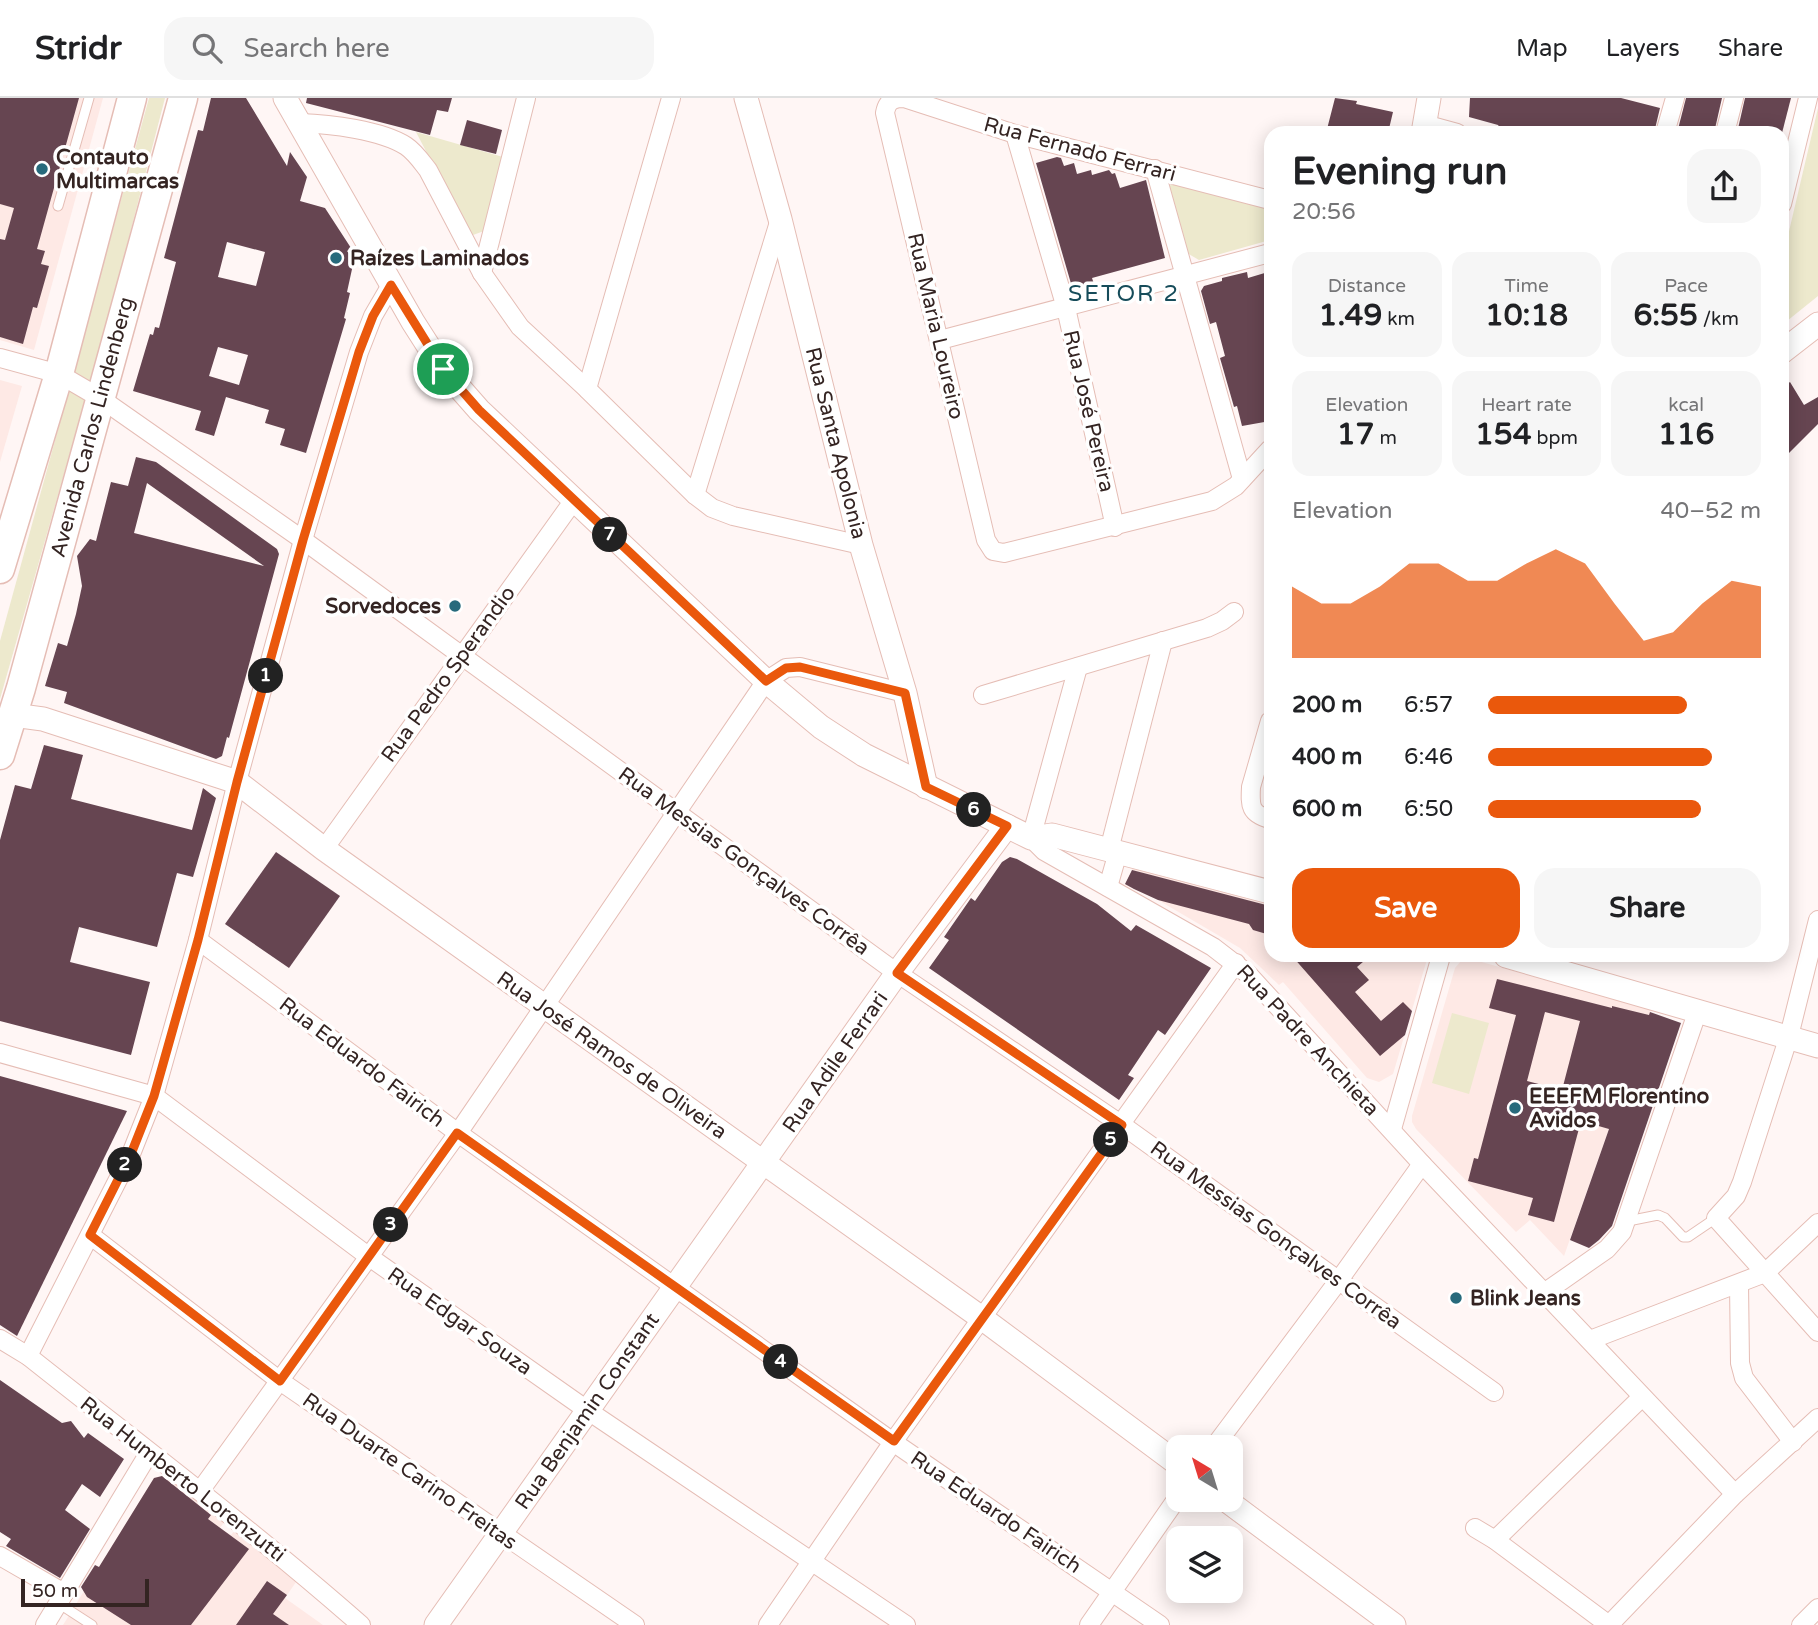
<!DOCTYPE html>
<html lang="en">
<head>
<meta charset="utf-8">
<style>
  :root { --surface:#fff; --page:#f6f6f6; --text:#202124; --muted:#757577; --line:#e0e0e0; --accent:#ea580c }
  body { margin:0; font-family:"Varela Round",sans-serif; background:var(--page); color:var(--text); height:100vh; display:flex; flex-direction:column; font-size:26px; white-space:nowrap }
  * { box-sizing:border-box; margin:0 }
  p { font-size:23px; color:var(--muted) }
  .icon { flex:none; width:38px; height:38px; fill:none; stroke:currentColor; stroke-width:2; stroke-linecap:round; stroke-linejoin:round }
  .map { position:relative; flex:1; overflow:hidden }
  .drawer { position:absolute; left:1264px; top:28px; width:525px; height:836px; display:flex; flex-direction:column; background:var(--surface); border-radius:21px; box-shadow:0 4px 18px #0003 }
  .drawer>* { flex:none }
  .needle { width:46px; rotate:322deg }
  .tools { position:absolute; left:1166px; top:1337px; display:grid; gap:14px }
  .tools a { display:grid; place-items:center; width:77px; height:77px; border-radius:14px; background:var(--surface); box-shadow:0 4px 18px #0003; font-size:35px }
  .scale { position:absolute; left:21px; bottom:18px; width:128px; box-sizing:border-box; padding-left:7px; border:4px solid #342422; border-top:0; font-size:19px; line-height:24px; white-space:nowrap; color:#342422; -webkit-text-stroke:5px #fff; paint-order:stroke }
  .pin { position:absolute; display:grid; place-items:center; width:60px; height:60px; color:#fff; margin:-30px; border:4px solid #fff; border-radius:50%; box-shadow:0 2px 7px #0007 }
  .km { position:absolute; width:35px; height:35px; margin:-18px; border-radius:50%; background:#222; color:#fff; font-size:19px; line-height:35px; text-align:center }
  .round { display:grid; place-items:center; flex:none; width:74px; height:74px; border-radius:21px; background:var(--page) }
  .summary { display:flex; align-items:center; justify-content:space-between; height:119px; padding:0 28px }
  h1 { font-size:38px; font-weight:700; line-height:52px }
  .figures { display:grid; grid-template-columns:repeat(3,1fr); gap:10px; height:119px; padding:7px 28px }
  .figures div { display:grid; align-content:center; border-radius:18px; background:var(--page); text-align:center }
  .figures b { font-size:30px; font-weight:700 }
  .figures small { font-size:19px; font-weight:400 }
  .figures p { font-size:19px }
  .chart { height:196px; padding:14px 28px }
  .chart p { display:flex; justify-content:space-between }
  .chart svg { width:100%; height:126px; margin-top:7px; fill:var(--accent); opacity:.7 }
  .cta { display:flex; gap:14px; margin-top:auto; padding:14px 28px }
  .cta a { flex:1; height:80px; border-radius:21px; background:var(--accent); color:#fff; font-size:28px; font-weight:700; line-height:80px; text-align:center }
  .cta a+a { background:var(--page); color:var(--text) }
  ul { padding:0 28px; list-style:none; font-size:23px }
  li { display:grid; grid-template-columns:112px 84px 1fr; align-items:center; height:52px }
  li i { height:18px; border-radius:9px; background:var(--accent) }
  header { display:flex; align-items:center; gap:42px; box-sizing:border-box; height:98px; padding:0 35px; background:var(--surface); border-bottom:2px solid var(--line) }
  header strong { font-size:33px }
  nav { display:flex; gap:38px; margin-inline-start:auto; font-size:24px }
  .search { width:490px; height:63px; background:var(--page); display:flex; align-items:center; gap:18px; box-sizing:border-box; padding:0 24px; border-radius:21px; color:var(--muted); font-size:26px }
  .map>svg:first-child { display:block }
</style>
</head>
<body>
<header>
<strong>Stridr</strong>
<div class="search"><svg class="icon" aria-label="search" viewBox="0 0 24 24"><circle cx="10" cy="10" r="6"/><path d="M15 15l6 6"/></svg>Search here</div>
<nav><a>Map</a><a>Layers</a><a>Share</a></nav>
</header>
<div class="map">
<svg width="1818" height="1527" viewBox="0 0 1818 1527">
  <rect width="100%" height="100%" fill="#fff6f5"/>
  <g fill="#fee9e5">
    <polygon points="0,0 103,0 34,252 0,242"/>
    <polygon points="0,282 22,288 0,364"/>
    <polygon points="1133,770 1270,807 1270,858 1428,858 1393,976 1379,984 1367,980 1283,884 1279,887 1240,850 1158,802 1125,787"/>
    <polygon points="1471,861 1651,912 1564,1158 1530,1122 1516,1134 1416,1031 1412,1024 1412,1018 1455,870 1461,863"/>
    <polygon points="165,1378 225,1423 220,1430 231,1437 236,1431 296,1484 285,1500 323,1527 63,1527 154,1380"/>
  </g>
  <g fill="#ede9cd">
    <polygon points="149,0 165,0 106,228 0,601 0,543"/>
    <polygon points="1818,10 1818,198 1782,227 1782,163"/>
    <polygon points="416,34 503,59 484,133 473,137 467,132"/>
    <polygon points="1171,85 1177,85 1270,110 1270,142 1199,162 1187,155 1169,91"/>
    <polygon points="1452,915 1489,925 1469,996 1432,985"/>
  </g>
  <g fill="#664551" fill-rule="evenodd">
    <polygon points="0,0 79,0 37,151 45,153 41,166 49,168 37,210 33,209 23,246 0,239 0,141 5,142 14,110 0,106"/>
    <path d="M211,0H246L287,68L290,54L307,79L300,103L325,110L351,150L347,153L354,162L347,194L350,195L344,220L346,221L306,355L280,347L285,331L265,325L269,312L226,299L214,338L195,332L201,313L133,293L150,236L153,237L155,229L159,230L176,164L164,160L198,32L203,33ZM227,144L265,154L256,188L218,179ZM218,249L248,257L239,287L209,278Z"/>
    <polygon points="307,0 452,0 448,14 437,12 430,37 306,5"/>
    <polygon points="1335,0 1357,3 1356,6 1393,14 1388,35 1326,35"/>
    <polygon points="1470,0 1621,0 1660,10 1654,35 1524,35 1509,31 1502,33 1498,27 1469,19"/>
    <polygon points="1686,0 1722,0 1714,35 1677,35"/>
    <polygon points="1745,0 1791,0 1782,35 1737,35"/>
    <polygon points="467,22 502,32 496,56 460,47"/>
    <polygon points="1057,59 1061,60 1064,68 1074,65 1077,76 1091,72 1092,77 1109,72 1112,76 1115,75 1120,90 1146,82 1165,160 1092,180 1094,186 1075,191 1072,189 1036,65"/>
    <polygon points="1247,174 1248,180 1268,174 1270,183 1270,323 1242,328 1237,308 1234,309 1220,260 1225,258 1216,224 1210,226 1201,193 1204,188 1222,183 1222,180"/>
    <polygon points="1790,284 1804,307 1818,299 1818,326 1782,362 1782,290"/>
    <path d="M136,359L156,364L277,451L279,456L229,640L227,639L222,658L216,661L64,605L67,594L45,588L58,545L67,548L76,516L82,488L77,458L90,441L96,443L111,384L128,388ZM147,385L264,468L134,435Z"/>
    <polygon points="44,647 83,657 71,701 192,732 203,690 216,700 193,779 177,775 157,849 79,829 70,864 150,884 131,957 0,923 0,742 15,687 31,691"/>
    <polygon points="276,754 340,798 289,870 225,826"/>
    <polygon points="1010,759 1017,761 1097,806 1131,833 1136,827 1211,870 1165,937 1158,932 1128,977 1134,980 1119,1002 929,870 949,842 944,839 971,800 975,803 1002,764"/>
    <polygon points="1132,772 1270,808 1270,837 1253,832 1249,826 1158,802 1134,791 1125,786"/>
    <polygon points="1292,858 1370,858 1357,869 1369,882 1355,894 1381,923 1403,904 1412,913 1405,937 1380,958"/>
    <path d="M1497,881L1612,910V908L1649,917L1650,914L1681,925L1612,1128L1599,1142L1589,1150L1570,1142L1609,1031L1581,1023L1554,1124L1528,1117L1533,1100L1468,1083L1474,1060L1478,1061L1516,917L1489,910ZM1545,914L1580,923L1562,992L1527,983Z"/>
    <polygon points="0,978 127,1013 17,1238 0,1227"/>
    <polygon points="0,1282 62,1325 71,1323 84,1340 88,1335 124,1361 100,1399 82,1386 65,1412 90,1431 60,1480 6,1448 11,1441 0,1434"/>
    <polygon points="162,1378 211,1417 208,1421 249,1451 191,1527 131,1527 87,1499 81,1489 95,1467 99,1469 154,1380"/>
    <polygon points="267,1483 287,1497 273,1516 289,1527 236,1527"/>
  </g>
  <g fill="none" stroke-linecap="round" stroke-linejoin="round">
    <g stroke="#e5bdb5" stroke-width="11">
      <g id="service">
        <polyline points="58,108 89,0"/>
        <polyline points="1628,1123 1658,1117 1665,1120 1683,1139 1688,1139 1716,1120"/>
        <polyline points="58,1505 92,1527"/>
      </g>
    </g>
    <g stroke="#e5bdb5" stroke-width="20">
      <g id="minor">
        <path d="M300,25C330,26 381,32 406,48C415,54 421,63 428,72L482,175L520,229L587,291L695,397L712,410L733,418L861,447"/>
        <polyline points="1424,26 1457,35"/>
        <polyline points="1665,35 1675,0"/>
        <polyline points="1725,35 1734,0"/>
        <polyline points="1015,36 1066,210 1115,429"/>
        <polyline points="1155,71 1242,381"/>
        <path d="M1270,102L1015,36L904,0C893,0 887,3 885,15L986,442L993,453L1004,455L1212,403L1236,388L1270,351"/>
        <polyline points="1782,106 1808,0"/>
        <polyline points="482,175 526,0"/>
        <polyline points="940,242 1270,155"/>
        <polyline points="0,260 59,276 100,300 303,442 897,875 1122,1027 1494,1294"/>
        <polyline points="587,291 671,0"/>
        <polyline points="695,397 780,121"/>
        <polyline points="1078,569 1031,740 1044,753 1213,849 1248,876 1422,1066 1735,1396"/>
        <polyline points="983,597 1207,530 1222,523 1234,514"/>
        <path d="M1270,623L1251,689C1250,708 1250,716 1270,721"/>
        <polyline points="324,751 574,402"/>
        <polyline points="1109,752 1163,543"/>
        <polyline points="1108,789 1118,754"/>
        <polyline points="1818,822 1789,938 1742,1084 1736,1098 1716,1120 1818,1234"/>
        <polyline points="198,842 458,1035 893,1344 1160,1527"/>
        <polyline points="0,955 154,998 368,1158 587,1312 906,1527"/>
        <polyline points="1392,1031 1441,858"/>
        <polyline points="90,1137 280,1283 635,1527"/>
        <polyline points="1739,1186 1740,1265 1744,1280 1793,1344"/>
        <polyline points="1544,1195 1607,1151 1622,1134 1698,912"/>
        <path d="M0,1241L28,1258C140,1347 254,1433 361,1527"/>
        <polyline points="1590,1242 1765,1175 1818,1125"/>
        <polyline points="28,1258 131,1056 154,998 198,842 237,684 303,442 359,254 373,218 391,187"/>
        <polyline points="1214,1349 1339,1182 1422,1066"/>
        <polyline points="200,1393 458,1035 766,583 786,570 800,569 905,595"/>
        <polyline points="1475,1430 1495,1442 1609,1527"/>
        <polyline points="1495,1442 1642,1299"/>
        <polyline points="0,1458 64,1495"/>
        <polyline points="45,1527 149,1355"/>
        <polyline points="768,1527 893,1344 1236,865"/>
        <polyline points="1089,1527 1178,1399"/>
        <polyline points="1609,1527 1735,1396 1818,1320"/>
        <polyline points="1801,1527 1818,1510"/>
      </g>
    </g>
    <g stroke="#e5bdb5" stroke-width="25">
      <g id="tertiary">
        <polyline points="285,0 413,224 443,271 479,312 766,583 821,629 864,657 1031,740 1052,737 1270,794"/>
        <polyline points="746,0 780,121 861,447 905,595 926,689"/>
        <polyline points="1423,35 1429,0"/>
        <polyline points="1782,254 1818,226"/>
        <polyline points="13,617 43,621 237,684 324,751 983,1221 1178,1366"/>
        <polyline points="1506,858 1818,948"/>
        <polyline points="1226,1402 1394,1527"/>
        <polyline points="436,1527 897,875 1007,728"/>
      </g>
    </g>
    <g stroke="#e5bdb5" stroke-width="31">
      <g id="primary">
        <polyline points="0,471 59,276 132,0"/>
        <polyline points="0,657 21,590 183,0"/>
      </g>
    </g>
    <use href="#service" stroke="#fff" stroke-width="9"/>
    <use href="#minor" stroke="#fff" stroke-width="18"/>
    <use href="#tertiary" stroke="#fff" stroke-width="23"/>
    <use href="#primary" stroke="#fff" stroke-width="28"/>
  </g>
  <g fill="none" stroke-linecap="round" stroke-linejoin="round">
    <g stroke="#fff" stroke-width="14">
      <polygon id="route" points="391,187 443,271 479,312 766,583 786,570 800,569 905,595 926,689 1007,728 897,875 1122,1027 894,1343 457,1035 280,1283 90,1137 131,1056 154,998 198,842 237,684 303,442 359,254 373,218"/>
    </g>
    <use href="#route" stroke="#ea580c" stroke-width="9"/>
  </g>
  <g fill="#276a7c" stroke="#fff" stroke-width="2.5">
    <circle cx="42" cy="71" r="7"/>
    <circle cx="336" cy="160" r="7"/>
    <circle cx="455" cy="508" r="7"/>
    <circle cx="1515" cy="1010" r="7"/>
    <circle cx="1456" cy="1200" r="7"/>
  </g>
  <g text-anchor="middle" stroke-width="7" stroke-linejoin="round" paint-order="stroke">
    <g font-size="21" fill="#342422" stroke="#fff">
      <text transform="translate(1080 51) rotate(15)" y="7">Rua Fernado Ferrari</text>
      <text transform="translate(936 228) rotate(77)" y="7">Rua Maria Loureiro</text>
      <text transform="translate(1089 313) rotate(77)" y="7">Rua José Pereira</text>
      <text transform="translate(92 329) rotate(-75)" y="7">Avenida Carlos Lindenberg</text>
      <text transform="translate(836 345) rotate(76)" y="7">Rua Santa Apolonia</text>
      <text transform="translate(448 576) rotate(-54)" y="7">Rua Pedro Sperandio</text>
      <text transform="translate(744 763) rotate(36)" y="7">Rua Messias Gonçalves Corrêa</text>
      <text transform="translate(1308 942) rotate(47)" y="7">Rua Padre Anchieta</text>
      <text transform="translate(612 957) rotate(35)" y="7">Rua José Ramos de Oliveira</text>
      <text transform="translate(362 964) rotate(37)" y="7">Rua Eduardo Fairich</text>
      <text transform="translate(835 964) rotate(-55)" y="7">Rua Adile Ferrari</text>
      <text transform="translate(1276 1137) rotate(36)" y="7">Rua Messias Gonçalves Corrêa</text>
      <text transform="translate(460 1223) rotate(35)" y="7">Rua Edgar Souza</text>
      <text transform="translate(587 1313) rotate(-55)" y="7">Rua Benjamin Constant</text>
      <text transform="translate(410 1373) rotate(35)" y="7">Rua Duarte Carino Freitas</text>
      <text transform="translate(183 1381) rotate(38)" y="7">Rua Humberto Lorenzutti</text>
      <text transform="translate(996 1414) rotate(34)" y="7">Rua Eduardo Fairich</text>
    </g>
    <g font-size="21" font-weight="bold" fill="#342422" stroke="#fff" text-anchor="start">
      <text x="56" y="66">Contauto<tspan x="56" dy="24">Multimarcas</tspan></text>
      <text x="350" y="167">Raízes Laminados</text>
      <text x="441" y="515" text-anchor="end">Sorvedoces</text>
      <text x="1529" y="1005">EEEFM Florentino<tspan x="1529" dy="24">Avidos</tspan></text>
      <text x="1470" y="1207">Blink Jeans</text>
    </g>
    <g font-size="23" letter-spacing="2" fill="#164c5a" stroke="#fff">
      <text x="1124" y="203">SETOR 2</text>
    </g>
  </g>
</svg>
<div class="tools">
<a><svg class="needle" viewBox="-14 -14 28 28"><path d="M0-13l5 13h-10z" fill="#e53935"/><path d="M0 13l5-13h-10z" fill="#757577"/></svg></a>
<a><svg class="icon" aria-label="layers" viewBox="0 0 24 24"><path d="M12 4l9 5-9 5-9-5zM3 14l9 5 9-5"/></svg></a>
</div>
<div class="scale">50 m</div>
<div class="pin" style="left:443px;top:271px;background:#1e9e55"><svg class="icon" aria-label="arrive" viewBox="0 0 24 24"><path d="M6 21V4h12l-3 4 3 4H6"/></svg></div>
<b class="km" style="left:266px;top:578px">1</b>
<b class="km" style="left:125px;top:1067px">2</b>
<b class="km" style="left:391px;top:1127px">3</b>
<b class="km" style="left:781px;top:1264px">4</b>
<b class="km" style="left:1111px;top:1042px">5</b>
<b class="km" style="left:974px;top:712px">6</b>
<b class="km" style="left:610px;top:437px">7</b>
<section class="drawer">
<div class="summary"><div><h1>Evening run</h1><p>20:56</p></div><a class="round"><svg class="icon" aria-label="share" viewBox="0 0 24 24"><path d="M12 15V3M7 8l5-5 5 5M5 13v7h14v-7"/></svg></a></div>
<div class="figures">
<div><p>Distance</p><b>1.49<small> km</small></b></div>
<div><p>Time</p><b>10:18</b></div>
<div><p>Pace</p><b>6:55<small> /km</small></b></div>
</div>
<div class="figures">
<div><p>Elevation</p><b>17<small> m</small></b></div>
<div><p>Heart rate</p><b>154<small> bpm</small></b></div>
<div><p>kcal</p><b>116</b></div>
</div>
<div class="chart"><p><span>Elevation</span>40–52 m</p>
<svg viewBox="0 0 160 44" preserveAspectRatio="none"><path d="M0 44V19L10 25L20 25L30 19L40 11L50 11L60 17L70 17L80 11L90 6L100 11L110 25L120 38L130 35L140 25L150 17L160 19V44z"/></svg>
</div>
<ul>
<li><b>200 m</b>6:57<i style="width:73%"></i></li>
<li><b>400 m</b>6:46<i style="width:82%"></i></li>
<li><b>600 m</b>6:50<i style="width:78%"></i></li>
</ul>
<div class="cta"><a>Save</a><a>Share</a></div>
</section>
</div>
</body>
</html>
